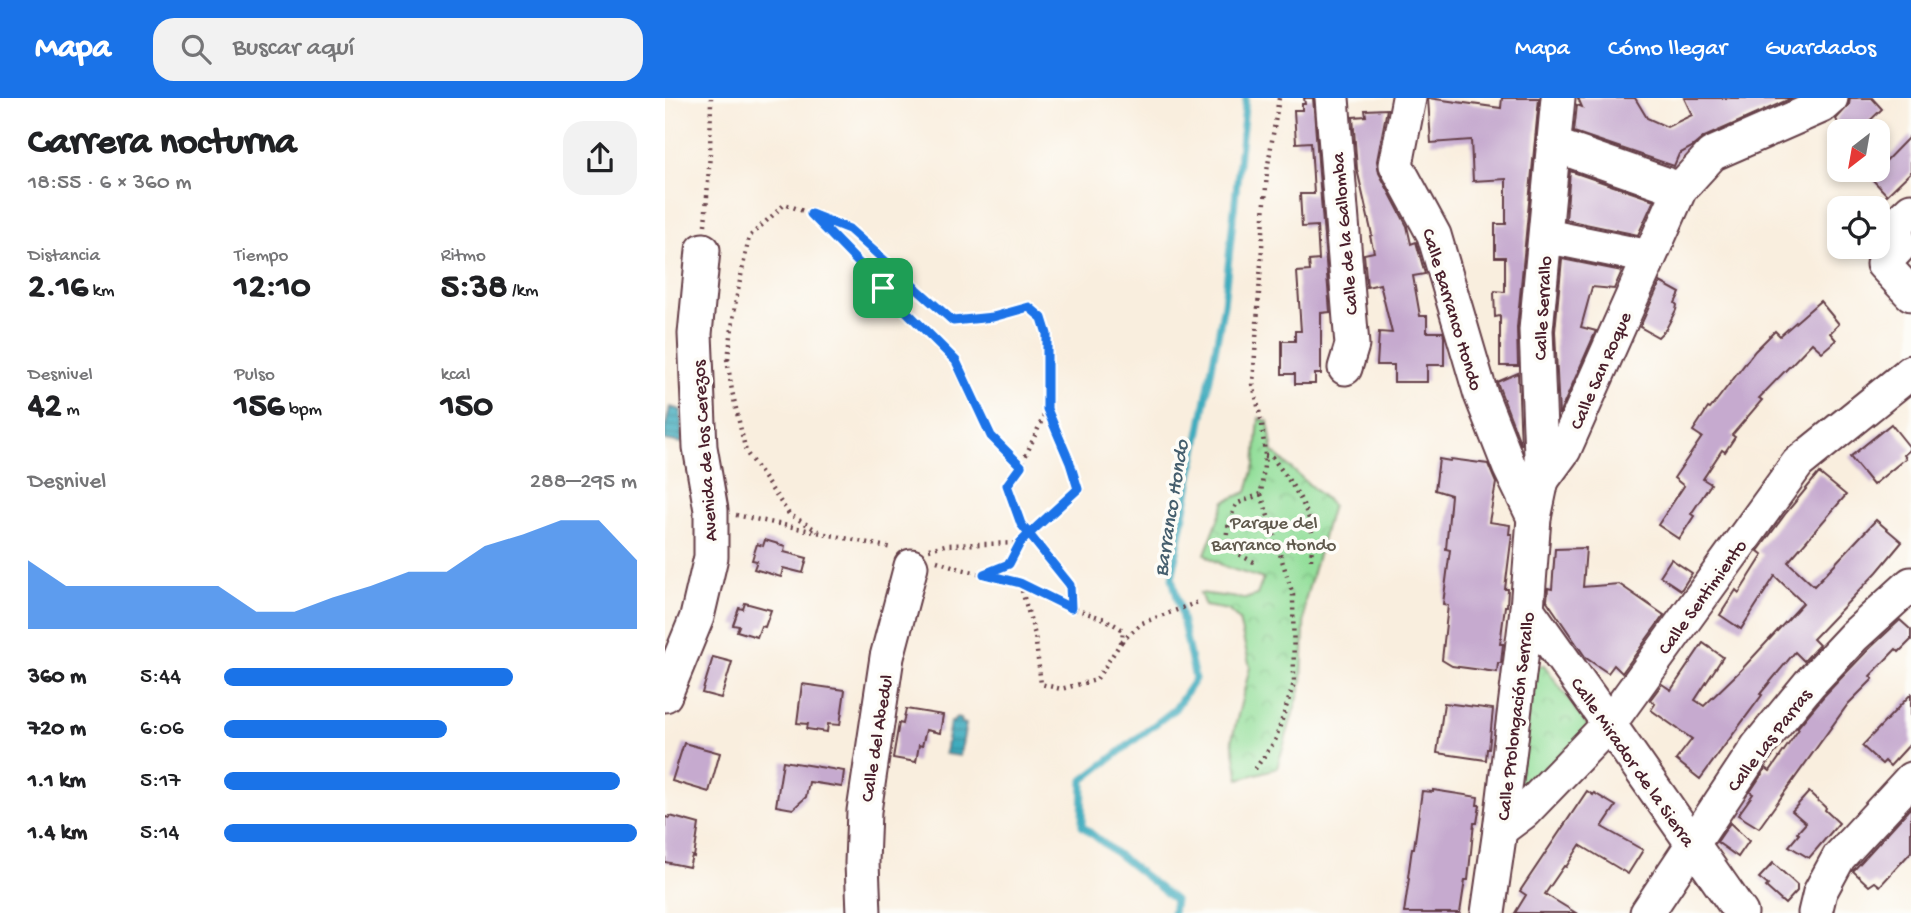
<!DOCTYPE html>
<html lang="es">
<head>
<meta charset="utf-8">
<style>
  :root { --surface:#fff; --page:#f2f2f2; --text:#202124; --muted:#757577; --accent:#1a73e8 }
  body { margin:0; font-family:"Gochi Hand",sans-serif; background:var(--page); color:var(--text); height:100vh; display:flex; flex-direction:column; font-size:26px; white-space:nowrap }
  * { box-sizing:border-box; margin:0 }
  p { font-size:23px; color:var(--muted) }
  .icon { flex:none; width:38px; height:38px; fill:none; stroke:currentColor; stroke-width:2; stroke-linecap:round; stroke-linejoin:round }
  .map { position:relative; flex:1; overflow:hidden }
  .details { display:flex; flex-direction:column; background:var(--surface); width:665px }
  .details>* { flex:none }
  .needle { width:46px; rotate:211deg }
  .buttons { position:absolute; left:1162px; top:21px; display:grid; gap:14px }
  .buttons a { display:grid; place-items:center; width:63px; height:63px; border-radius:14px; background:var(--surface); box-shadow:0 4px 10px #0003; font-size:35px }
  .pin { position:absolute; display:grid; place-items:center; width:60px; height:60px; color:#fff; margin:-30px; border-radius:14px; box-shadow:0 4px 10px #0006 }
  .round { display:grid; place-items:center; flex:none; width:74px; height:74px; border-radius:21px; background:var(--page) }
  .overview { display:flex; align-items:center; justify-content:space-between; height:119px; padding:0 28px }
  h1 { font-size:38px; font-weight:800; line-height:52px }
  .metrics { display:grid; grid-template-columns:repeat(3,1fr); gap:10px; height:119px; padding:7px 28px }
  .metrics div { display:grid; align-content:center }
  .metrics b { font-size:35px; font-weight:800 }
  .metrics small { font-size:19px; font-weight:400 }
  .metrics p { font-size:19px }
  .chart { height:196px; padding:14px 28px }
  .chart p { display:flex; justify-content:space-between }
  .chart svg { width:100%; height:126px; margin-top:7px; fill:var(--accent); opacity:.7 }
  ul { padding:0 28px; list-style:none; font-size:23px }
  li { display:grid; grid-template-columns:112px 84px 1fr; align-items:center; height:52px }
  li i { height:18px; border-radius:9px; background:var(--accent) }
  header { display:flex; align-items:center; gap:42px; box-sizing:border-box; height:98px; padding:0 35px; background:var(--accent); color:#fff }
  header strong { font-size:33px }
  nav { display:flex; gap:38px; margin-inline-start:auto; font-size:24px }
  .search { width:490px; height:63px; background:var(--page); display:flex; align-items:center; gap:18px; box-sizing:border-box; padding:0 24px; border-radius:21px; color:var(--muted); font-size:26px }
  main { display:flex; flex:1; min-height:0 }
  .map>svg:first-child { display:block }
</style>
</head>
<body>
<header>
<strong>Mapa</strong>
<div class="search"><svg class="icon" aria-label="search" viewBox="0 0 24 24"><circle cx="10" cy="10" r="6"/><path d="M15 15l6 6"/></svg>Buscar aquí</div>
<nav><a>Mapa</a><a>Cómo llegar</a><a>Guardados</a></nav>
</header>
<main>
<section class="details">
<div class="overview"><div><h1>Carrera nocturna</h1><p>18:55 · 6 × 360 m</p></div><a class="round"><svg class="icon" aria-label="share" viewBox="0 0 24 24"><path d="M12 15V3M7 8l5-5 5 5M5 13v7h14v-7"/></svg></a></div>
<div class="metrics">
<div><p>Distancia</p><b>2.16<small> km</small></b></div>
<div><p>Tiempo</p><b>12:10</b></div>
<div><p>Ritmo</p><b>5:38<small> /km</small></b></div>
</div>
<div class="metrics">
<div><p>Desnivel</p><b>42<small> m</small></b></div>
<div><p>Pulso</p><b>156<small> bpm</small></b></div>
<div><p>kcal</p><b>150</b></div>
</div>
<div class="chart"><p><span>Desnivel</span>288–295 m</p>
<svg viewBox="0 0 160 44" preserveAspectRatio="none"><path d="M0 44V20L10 29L20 29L30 29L40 29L50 29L60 38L70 38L80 33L90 29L100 24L110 24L120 15L130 11L140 6L150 6L160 20V44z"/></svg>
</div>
<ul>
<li><b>360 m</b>5:44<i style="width:70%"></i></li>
<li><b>720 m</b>6:06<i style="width:54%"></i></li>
<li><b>1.1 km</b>5:17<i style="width:96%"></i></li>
<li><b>1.4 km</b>5:14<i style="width:100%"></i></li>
</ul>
</section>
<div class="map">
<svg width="1246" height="815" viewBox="0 0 1246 815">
  <defs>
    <pattern id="park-crowns" width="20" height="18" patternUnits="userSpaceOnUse" patternTransform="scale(1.75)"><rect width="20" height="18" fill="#94df9b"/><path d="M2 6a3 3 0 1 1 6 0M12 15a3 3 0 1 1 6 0" fill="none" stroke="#81bf86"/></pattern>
    <pattern id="water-rules" width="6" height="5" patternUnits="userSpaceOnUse" patternTransform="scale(1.75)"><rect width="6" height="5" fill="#3facbe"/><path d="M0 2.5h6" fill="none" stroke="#378b9b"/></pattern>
  </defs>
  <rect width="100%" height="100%" fill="#fdfcf7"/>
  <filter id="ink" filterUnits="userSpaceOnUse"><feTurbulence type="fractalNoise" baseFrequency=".0143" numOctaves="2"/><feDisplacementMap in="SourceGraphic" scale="14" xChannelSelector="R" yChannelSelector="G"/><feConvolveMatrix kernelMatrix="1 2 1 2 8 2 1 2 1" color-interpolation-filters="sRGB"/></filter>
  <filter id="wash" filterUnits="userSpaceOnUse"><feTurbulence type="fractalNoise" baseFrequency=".00686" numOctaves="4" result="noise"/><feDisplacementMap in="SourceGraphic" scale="28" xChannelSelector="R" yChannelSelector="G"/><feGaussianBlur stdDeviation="1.57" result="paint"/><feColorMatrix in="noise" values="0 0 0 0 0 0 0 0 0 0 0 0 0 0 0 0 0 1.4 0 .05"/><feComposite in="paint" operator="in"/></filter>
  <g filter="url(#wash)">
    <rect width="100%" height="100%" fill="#f9eede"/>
    <g fill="url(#park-crowns)" stroke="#6f7f63" stroke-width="2">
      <path d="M594,320L603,323L608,354L667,407L640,503L637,585L612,670L574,681L567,641L585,569L574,522L563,512L540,508L535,495L580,501L592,497L598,481C577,473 559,472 540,456L560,403L582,394L590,366Z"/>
      <polygon points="879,567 925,631 862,698 853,695 868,570"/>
    </g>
    <g fill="url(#water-rules)" stroke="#446674" stroke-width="2">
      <polygon points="5,309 16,312 17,345 0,342 0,332"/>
      <polygon points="291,620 296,621 297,625 301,626 295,658 280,656 285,624 288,624"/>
    </g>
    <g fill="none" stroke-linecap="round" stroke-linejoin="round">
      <polyline stroke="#3facbe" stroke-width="7" points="508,815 510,802 417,728 418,682 510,611 530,581 515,511 507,480 559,206 581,0"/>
    </g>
    <g id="blocks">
      <g fill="#c6aacf">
        <polygon points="639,0 648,0 665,214 656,215 656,276 650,276 650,286 630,286 630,276 617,276 617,243 630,243 630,233 636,233 632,174 645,173 644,163 654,162 652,128 637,129 635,96 649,96 646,44 631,45 629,12 637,12 637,6 640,6"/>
        <polygon points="763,0 836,10 837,0 874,0 852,230 853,268 835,268 835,218 830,219 829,195 830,193 840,194 840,159 830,159 830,126 841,126 841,81 808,83 806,42 766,45"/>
        <polygon points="913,0 970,0 982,20 1002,29 1027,17 1019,0 1127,0 1039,39 1027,49 1014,56 1009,68 909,34 912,7 917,9"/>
        <polygon points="1185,0 1207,0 1217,11 1194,33 1177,33 1171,21 1184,7"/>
        <polygon points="722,11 712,63 714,75 742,128 746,146 751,144 760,176 748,178 755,218 762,218 762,234 778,234 779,238 779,267 762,267 762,284 729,284 729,267 712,267 714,234 727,235 715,186 702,189 699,156 709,154 705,138 707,137 692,71 688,19 701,18 700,12"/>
        <polygon points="1246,37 1246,74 1222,97 1205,79"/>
        <polygon points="905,73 989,102 973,137 901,122"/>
        <polygon points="897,161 957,173 949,191 927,189 916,229 931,233 894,317 890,233"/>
        <polygon points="995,184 1015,195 1010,205 1012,207 1011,212 1001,231 993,239 975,229"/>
        <polygon points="1155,203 1174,226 1165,235 1171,242 1157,254 1147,245 1094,300 1097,302 1067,337 1070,339 1060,354 1057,352 1038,381 1046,386 1026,416 1029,418 1014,441 993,427 1019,388 1009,380 1037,339 1028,333 1043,310 1045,311 1090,253 1110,233 1115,238"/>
        <polygon points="853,275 856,347 832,284"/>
        <polygon points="1226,326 1246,351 1239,357 1241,360 1208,387 1185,359"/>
        <polygon points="774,361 785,363 786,361 823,366 831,385 824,424 845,427 844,436 847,436 840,491 843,491 842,508 840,508 835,546 838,546 836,565 833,565 832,574 787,568 777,562 783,507 778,506 785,452 781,451 786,397 770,392"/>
        <polygon points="1154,375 1181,397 1123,464 1149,488 1211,422 1237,444 1212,474 1148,541 1154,547 1139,563 1130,554 1095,596 1097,597 1035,681 1011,662 1027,641 986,612 990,606 985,602 997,586 1006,592 1038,545 1058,559 1030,602 1039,608 1076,572 1138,505 1110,478 1076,531 1055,517 1071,492 1074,495 1098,457 1093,453 1121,415"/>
        <polygon points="100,442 120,448 119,454 142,460 138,475 118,470 116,479 89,471 92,463 87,462 92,446 98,448"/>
        <polygon points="921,450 918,489 954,486 999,517 957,575 949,567 943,575 921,560 882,503 883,490 887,491 890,451"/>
        <polygon points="1006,461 1027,475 1016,492 995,478"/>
        <polygon points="80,505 106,512 100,529 96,528 92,539 72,533 74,528 68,527 74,510 78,511"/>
        <polygon points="1235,522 1246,532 1246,542 1234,554 1231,551 1205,578 1208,581 1183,606 1094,730 1073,717 1088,696 1085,694 1101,670 1105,673 1134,631 1132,630 1158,599 1203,552"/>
        <polygon points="48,559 67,564 56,600 37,595"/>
        <polygon points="137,586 180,592 175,627 163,626 162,634 142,631 143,626 132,625"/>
        <polygon points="1246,596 1246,645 1225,668 1220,663 1217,666 1197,648"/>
        <polygon points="779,605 828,611 824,651 822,651 821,662 772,655"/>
        <polygon points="241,611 278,617 275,635 261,632 257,648 254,647 251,664 228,660 234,625 238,626"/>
        <polygon points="19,645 55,655 44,694 7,683"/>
        <polygon points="118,663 179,673 177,689 144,684 141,699 128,711 111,708"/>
        <polygon points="768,692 813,699 812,707 815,707 812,725 809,725 803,782 800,782 795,815 739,815 744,780 743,779 747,750 749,750 757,693 768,694"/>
        <polygon points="922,693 928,697 929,695 951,708 937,729 978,752 963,776 915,747 901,769 899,768 880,796 911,815 850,815 861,797 855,793"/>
        <polygon points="1144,694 1161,710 1160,712 1174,725 1144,760 1124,748 1134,736 1132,735 1141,725 1127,713"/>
        <polygon points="1246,709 1246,754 1215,788 1210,784 1204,788 1188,773"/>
        <polygon points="5,718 34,726 29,759 27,758 24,769 0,764 0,719 5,720"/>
        <polygon points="1065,725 1084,743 1073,759 1052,744"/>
        <polygon points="1108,765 1132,787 1132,793 1120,806 1101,789 1103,787 1094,780"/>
      </g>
    </g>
  </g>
  <g filter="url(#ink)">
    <use href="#blocks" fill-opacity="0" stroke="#643e46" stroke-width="2"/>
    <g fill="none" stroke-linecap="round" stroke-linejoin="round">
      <g stroke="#643e46" stroke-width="37">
        <g id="minor">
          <polyline points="667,0 687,247 680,270"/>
          <polyline points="744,0 731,67 769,137 816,297 844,368 869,420"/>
          <polyline points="889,47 1015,91"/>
          <polyline points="1246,112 1229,128 1235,148 1218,166 1246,196"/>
          <polyline points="881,138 984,159"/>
          <polyline points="877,382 899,352 1015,91 1047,56 1157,8 1166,0"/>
          <polyline points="862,511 944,626 1076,815"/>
          <polyline points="0,597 32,519 46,459 46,412 35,349 30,236 38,152"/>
          <polyline points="835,732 859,714 944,626 1133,365 1246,274"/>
          <polyline points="199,815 197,765 199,713 222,559 246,468"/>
          <polyline points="823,815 835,732 862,511 869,420 877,382 871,232 893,0"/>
          <polyline points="982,815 1093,648 1144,586 1189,538 1246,486"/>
          <polyline points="1150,815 1155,794 1174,759 1246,681"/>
        </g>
      </g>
      <g stroke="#643e46" stroke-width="4.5" stroke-dasharray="2 5" stroke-linecap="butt">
        <polyline points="149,119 291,263 326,339 356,368"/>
        <polyline points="40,127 45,55 46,0"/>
        <polyline points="62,261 67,293 81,354 124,416 153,433"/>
        <polyline points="63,261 70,207 84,139 120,106 185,131 288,223 328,219 364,209 377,220 382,236 382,311 356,368 342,387 356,426 405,487 406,510"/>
        <path d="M600,358L607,359C623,381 643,406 647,434C649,443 646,453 646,462"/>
        <polyline points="71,417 227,450"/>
        <polyline points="264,451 280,447 355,445 413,391 405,364 382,311"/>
        <polyline points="272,463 296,471 355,485 406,510 440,521 458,532 457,543 477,525 536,503"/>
        <path d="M589,464C553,448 559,439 571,406L596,396"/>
        <polyline points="321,475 344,466 354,445"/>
        <polyline points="355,486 370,537 376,586 396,591 431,582 457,543"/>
        <polyline points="590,671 610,643 629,585 628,497 596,396 600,358 597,326 588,286 602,73 614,0"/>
      </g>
      <use href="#minor" stroke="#fff" stroke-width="33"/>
    </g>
  </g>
  <g fill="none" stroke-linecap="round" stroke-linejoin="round" filter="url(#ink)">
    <g stroke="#fff" stroke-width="14">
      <polyline id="route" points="218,190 291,263 326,338 356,368 342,387 356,426 364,436 355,445 344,466 319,476 355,485 406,510 405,487 364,436 413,391 405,365 382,311 382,236 377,220 364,209 328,219 288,223 184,131 146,116 218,190"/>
    </g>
    <use href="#route" stroke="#1a73e8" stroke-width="9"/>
  </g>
  <g text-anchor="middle" stroke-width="7" stroke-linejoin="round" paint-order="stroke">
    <g font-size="19" fill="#4a1f2b" stroke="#fdfcf7">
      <text transform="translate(678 136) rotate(-95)" y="7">Calle de la Gallomba</text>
      <text transform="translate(876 210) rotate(-87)" y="7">Calle Serrallo</text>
      <text transform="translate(789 211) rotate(73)" y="7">Calle Barranco Hondo</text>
      <text transform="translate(934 272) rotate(-66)" y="7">Calle San Roque</text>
      <text transform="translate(38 353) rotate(-94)" y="7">Avenida de los Cerezos</text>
      <text transform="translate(1036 498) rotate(-54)" y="7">Calle Sentimiento</text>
      <text transform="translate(849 618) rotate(-83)" y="7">Calle Prolongación Serrallo</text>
      <text transform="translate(210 640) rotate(-81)" y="7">Calle del Abedul</text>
      <text transform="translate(1103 641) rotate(-52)" y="7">Calle Las Parras</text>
      <text transform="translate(969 663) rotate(55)" y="7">Calle Mirador de la Sierra</text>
    </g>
    <g font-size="19" fill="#60594d" stroke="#fdfcf7">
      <text x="609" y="430">Parque del<tspan x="609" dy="22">Barranco Hondo</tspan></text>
    </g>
    <g font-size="21" font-style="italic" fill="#455e6d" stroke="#fdfcf7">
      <text transform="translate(505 410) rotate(-81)" y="7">Barranco Hondo</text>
    </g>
  </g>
</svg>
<div class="buttons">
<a><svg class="needle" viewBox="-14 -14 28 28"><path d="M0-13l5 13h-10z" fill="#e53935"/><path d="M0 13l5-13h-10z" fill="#757577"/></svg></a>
<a><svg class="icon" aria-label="locate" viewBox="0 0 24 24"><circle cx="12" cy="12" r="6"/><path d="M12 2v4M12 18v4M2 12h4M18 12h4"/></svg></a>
</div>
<div class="pin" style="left:218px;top:190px;background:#1e9e55"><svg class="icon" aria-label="arrive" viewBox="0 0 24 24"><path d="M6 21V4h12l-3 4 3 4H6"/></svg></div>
</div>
</main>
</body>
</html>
